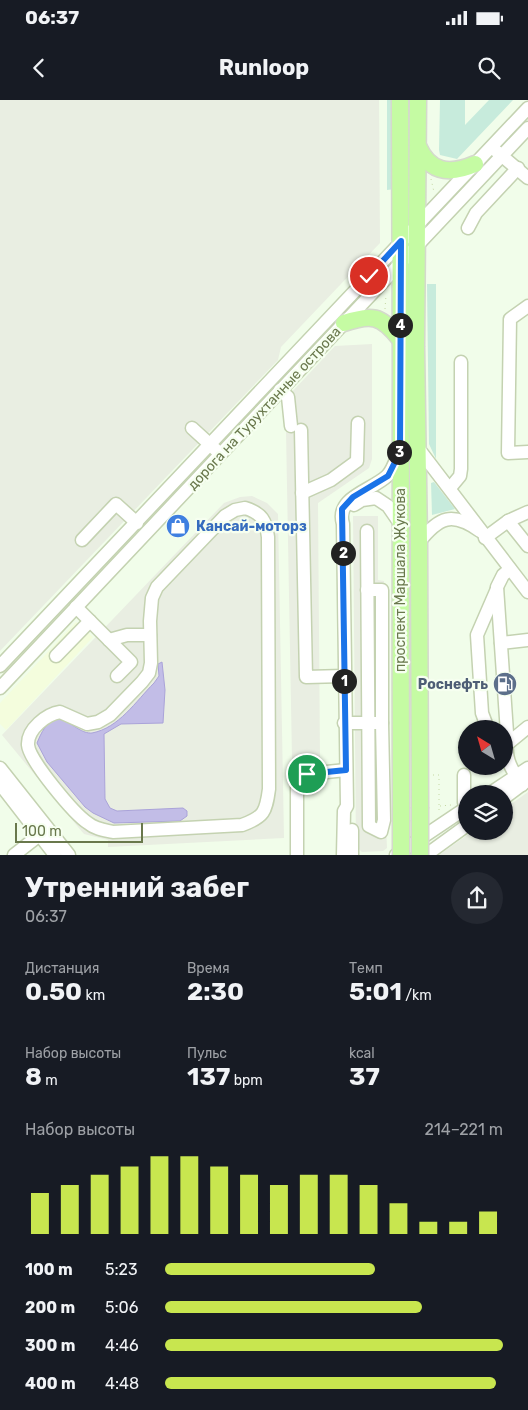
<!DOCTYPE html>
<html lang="ru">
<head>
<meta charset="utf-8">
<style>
  :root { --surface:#171b24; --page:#242831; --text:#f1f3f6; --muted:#9ea1a6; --accent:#c8e64f }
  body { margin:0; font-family:Rubik,sans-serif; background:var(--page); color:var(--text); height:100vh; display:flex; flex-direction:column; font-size:19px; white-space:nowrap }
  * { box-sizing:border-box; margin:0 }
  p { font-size:16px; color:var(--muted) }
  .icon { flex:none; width:28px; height:28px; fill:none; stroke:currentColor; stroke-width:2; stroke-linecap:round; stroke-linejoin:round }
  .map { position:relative; height:755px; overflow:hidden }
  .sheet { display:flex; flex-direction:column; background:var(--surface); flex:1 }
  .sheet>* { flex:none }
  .needle { width:32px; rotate:323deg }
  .buttons { position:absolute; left:458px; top:620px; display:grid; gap:10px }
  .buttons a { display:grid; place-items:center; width:55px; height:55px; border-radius:50%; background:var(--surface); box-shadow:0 1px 4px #0004; font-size:25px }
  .scale { position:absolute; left:15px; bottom:12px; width:128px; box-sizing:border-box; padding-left:5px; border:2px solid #69784c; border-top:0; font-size:14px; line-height:18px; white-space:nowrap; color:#69784c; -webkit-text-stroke:4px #f6fff0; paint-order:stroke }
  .pin { position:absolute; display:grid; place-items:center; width:42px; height:42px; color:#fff; margin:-21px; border:2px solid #fff; border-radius:50%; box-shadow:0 1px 5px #0007 }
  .km { position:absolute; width:25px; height:25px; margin:-12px; border-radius:50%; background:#222; color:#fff; font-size:14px; line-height:25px; text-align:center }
  .round { display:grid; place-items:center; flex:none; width:52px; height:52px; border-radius:26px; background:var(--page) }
  .summary { display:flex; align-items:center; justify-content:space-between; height:85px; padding:0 25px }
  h1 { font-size:28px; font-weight:700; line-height:38px }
  .figures { display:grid; grid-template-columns:repeat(3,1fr); gap:8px; height:85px; padding:5px 25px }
  .figures div { display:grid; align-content:center }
  .figures b { font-size:25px; font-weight:700 }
  .figures small { font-size:14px; font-weight:400 }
  .figures p { font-size:14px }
  .chart { height:140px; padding:10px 25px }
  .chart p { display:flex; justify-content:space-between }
  .chart svg { width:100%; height:90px; margin-top:5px; stroke:var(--accent); stroke-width:6 }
  ul { padding:0 25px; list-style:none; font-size:16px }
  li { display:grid; grid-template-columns:80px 60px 1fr; align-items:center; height:38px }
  li i { height:12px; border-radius:6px; background:var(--accent) }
  .status { display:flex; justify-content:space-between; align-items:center; height:35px; padding:0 25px; background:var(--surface); direction:ltr }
  .status svg { height:14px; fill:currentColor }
  header { display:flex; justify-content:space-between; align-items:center; height:65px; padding:0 25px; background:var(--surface); font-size:22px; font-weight:700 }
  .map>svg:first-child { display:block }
</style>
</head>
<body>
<div class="status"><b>06:37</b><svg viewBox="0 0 49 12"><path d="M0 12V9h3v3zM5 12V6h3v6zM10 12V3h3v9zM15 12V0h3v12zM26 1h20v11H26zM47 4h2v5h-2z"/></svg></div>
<header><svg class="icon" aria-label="back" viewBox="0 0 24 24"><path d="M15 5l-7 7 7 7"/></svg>Runloop<svg class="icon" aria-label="search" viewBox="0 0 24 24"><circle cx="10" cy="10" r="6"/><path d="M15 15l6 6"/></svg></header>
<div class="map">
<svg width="528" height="755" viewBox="0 0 528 755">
  <rect width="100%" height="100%" fill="#f1fdea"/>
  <polygon fill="#f4fddd" points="76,522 93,537 6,630 0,624 0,603"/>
  <g fill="#e9eee2">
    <polygon points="0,0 379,0 380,143 281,247 278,260 0,551"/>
    <polygon points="372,244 372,359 369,368 318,403 320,659 292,659 286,331 294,330 291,293 335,246"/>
    <polygon points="252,396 267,403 278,414 284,738 108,747 108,740 84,734 78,727 2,635 224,403 240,397"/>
    <polygon points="353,416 378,416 378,480 384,481 385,699 387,748 383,751 362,752 356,746"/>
    <polygon points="528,692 528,755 439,755 473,731 504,731 504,709"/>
  </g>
  <g fill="#c7ebdc">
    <polygon points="387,0 394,0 395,89 387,90"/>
    <polygon points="440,0 465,0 465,25 489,0 513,0 457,59 440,55 439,50"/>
    <polygon points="427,184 436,184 436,359 429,344"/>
    <polygon points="434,382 455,409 432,415 431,383"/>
  </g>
  <path fill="#c2bde7" stroke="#aaa3d9" d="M162,562L165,590L163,623L121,624L104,634L105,699L110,708L117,711L183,708L187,711V716L180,721L114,723L93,713L85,707L47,662L37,643C56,595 73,635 92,633C119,628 136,601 154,583L159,576L158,564Z"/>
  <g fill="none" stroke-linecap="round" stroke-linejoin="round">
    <g stroke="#c4d2b1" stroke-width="15">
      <g id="minor">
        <polyline points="495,50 528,78"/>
        <polyline points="468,128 476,113 518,68"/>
        <polyline points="528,206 510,219 508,353 528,352"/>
        <polyline points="280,290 288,297 291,326"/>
        <polyline points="192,328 216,350"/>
        <polyline points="301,330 306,577 344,576"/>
        <polyline points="418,348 528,492"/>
        <polyline points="450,388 460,376 461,369 461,262"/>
        <polyline points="302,393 331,380 357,361 358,323"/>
        <polyline points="354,405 362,400 376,398 388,406 399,422"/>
        <path d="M245,408C262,413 266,421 268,437L269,689C266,712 264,717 242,725L113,732C104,730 95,729 88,723C74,714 29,660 28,645C27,629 47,614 60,612L87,624L98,622L110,615L142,582L149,573L151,563L150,521L152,498L157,487L225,416L235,410Z"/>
        <polyline points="508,421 528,412"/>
        <polyline points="367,431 369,726 381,732 384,720 382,623"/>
        <polyline points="485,438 508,421 528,446"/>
        <polyline points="82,440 116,404 137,423"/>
        <path d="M419,442C439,417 452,411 480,431"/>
        <path d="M510,469L503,475L497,487L507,633C505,657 508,665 522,685"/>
        <polyline points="76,507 131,562 117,576"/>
        <polyline points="109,540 127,535 150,535"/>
        <polyline points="501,543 528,540"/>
        <polyline points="56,556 90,521"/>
        <polyline points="0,566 528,8"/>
        <polyline points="0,588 528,28"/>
        <polyline points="344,623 382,623 382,490 367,490"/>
        <polyline points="488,629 482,613 477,535 497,489"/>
        <polyline points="506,645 528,627"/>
        <polyline points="0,668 69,755"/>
        <polyline points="464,675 464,702 466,706"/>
        <polyline points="0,684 55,755"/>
        <polyline points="489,694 528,668"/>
        <polyline points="504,698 528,680"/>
        <polyline points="352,730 352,755"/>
        <polyline points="14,755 46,730"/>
        <polyline points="297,755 297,680 307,674 346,670"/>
        <path d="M343,755L344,711L347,706L343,424C335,397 371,391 387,376C393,370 396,359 399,352"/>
        <polyline points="396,755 466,708"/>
        <polyline points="426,755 466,726"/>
      </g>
    </g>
    <g stroke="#d5d9cd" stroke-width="19">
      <g id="major">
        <path d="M400,0C402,240 400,480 401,720"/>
        <polyline points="418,0 416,247 419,442 420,707"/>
        <path d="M418,46C430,73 450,75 475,64"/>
        <path d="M344,223C371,214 381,215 399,238"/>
      </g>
    </g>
    <g stroke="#c5d8a3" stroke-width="1" stroke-dasharray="1 4" stroke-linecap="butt">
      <polyline points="431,79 434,92"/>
      <polyline points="385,209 386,195"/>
      <polyline points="433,675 439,675 439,712"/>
      <polyline points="440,706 451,705"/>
    </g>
    <use href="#minor" stroke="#fff" stroke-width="12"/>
    <use href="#major" stroke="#c5fba3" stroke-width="16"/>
    <g stroke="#d5d9cd" stroke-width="19" stroke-linecap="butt">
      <g id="major-bridge">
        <polyline points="420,707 420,755"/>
        <polyline points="401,720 401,755"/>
      </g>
    </g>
    <use href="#major-bridge" stroke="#c5fba3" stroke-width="16"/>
  </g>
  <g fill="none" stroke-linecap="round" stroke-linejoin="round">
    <g stroke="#fff" stroke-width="10">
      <polyline id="route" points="307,674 346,670 342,409 353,397 388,376 400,352 401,141 369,176"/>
    </g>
    <use href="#route" stroke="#1a73e8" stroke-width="6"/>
  </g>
  <defs>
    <g id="shop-disc" transform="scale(1.25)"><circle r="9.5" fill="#3f7fe0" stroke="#f6fff0"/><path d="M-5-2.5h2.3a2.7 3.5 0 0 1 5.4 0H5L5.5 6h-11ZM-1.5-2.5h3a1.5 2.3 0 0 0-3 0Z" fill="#fff"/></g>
    <g id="fuel-disc" transform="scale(1.25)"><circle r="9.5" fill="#5c6f8a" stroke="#f6fff0"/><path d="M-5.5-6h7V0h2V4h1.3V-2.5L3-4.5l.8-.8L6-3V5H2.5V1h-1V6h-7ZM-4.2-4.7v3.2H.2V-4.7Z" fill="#fff"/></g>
  </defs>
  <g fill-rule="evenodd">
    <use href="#shop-disc" x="178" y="426"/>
    <use href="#fuel-disc" x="505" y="584"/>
  </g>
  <g text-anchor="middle" stroke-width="4.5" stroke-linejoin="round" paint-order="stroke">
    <g font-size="14" fill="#69784c" stroke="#f6fff0">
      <text transform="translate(264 308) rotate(-47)" y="5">дорога на Турухтанные острова</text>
      <text transform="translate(400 480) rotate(-90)" y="5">проспект Маршала Жукова</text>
    </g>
    <g font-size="14" font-weight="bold" fill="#366cbe" stroke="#f6fff0" text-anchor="start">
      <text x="196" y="431">Кансай-моторз</text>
    </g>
    <g font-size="14" font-weight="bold" fill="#4e5e75" stroke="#f6fff0" text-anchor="end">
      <text x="488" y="589">Роснефть</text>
    </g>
  </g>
</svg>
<div class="buttons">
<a><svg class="needle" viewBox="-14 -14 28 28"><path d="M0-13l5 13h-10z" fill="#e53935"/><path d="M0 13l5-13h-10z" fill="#9ea1a6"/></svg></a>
<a><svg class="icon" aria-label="layers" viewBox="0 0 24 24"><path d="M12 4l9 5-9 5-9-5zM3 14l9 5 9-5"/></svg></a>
</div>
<div class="scale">100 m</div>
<div class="pin" style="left:307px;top:674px;background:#1e9e55"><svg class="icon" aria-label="arrive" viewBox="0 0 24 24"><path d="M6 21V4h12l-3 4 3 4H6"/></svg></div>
<div class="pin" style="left:369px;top:176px;background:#d93025"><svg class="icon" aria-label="check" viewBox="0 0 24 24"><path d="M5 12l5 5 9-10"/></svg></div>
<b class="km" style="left:344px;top:581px">1</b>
<b class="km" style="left:343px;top:453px">2</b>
<b class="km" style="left:399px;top:352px">3</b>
<b class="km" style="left:400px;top:225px">4</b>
</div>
<section class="sheet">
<div class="summary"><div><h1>Утренний забег</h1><p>06:37</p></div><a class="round"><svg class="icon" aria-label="share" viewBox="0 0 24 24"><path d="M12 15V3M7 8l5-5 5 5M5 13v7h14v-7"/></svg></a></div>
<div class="figures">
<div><p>Дистанция</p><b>0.50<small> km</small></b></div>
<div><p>Время</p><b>2:30</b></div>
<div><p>Темп</p><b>5:01<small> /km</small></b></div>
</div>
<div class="figures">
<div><p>Набор высоты</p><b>8<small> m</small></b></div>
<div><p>Пульс</p><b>137<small> bpm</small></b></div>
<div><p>kcal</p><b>37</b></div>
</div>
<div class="chart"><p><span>Набор высоты</span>214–221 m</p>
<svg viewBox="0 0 160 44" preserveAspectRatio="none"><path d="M5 44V24M15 44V20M25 44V15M35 44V11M45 44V6M55 44V6M65 44V11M75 44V15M85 44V20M95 44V15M105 44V15M115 44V20M125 44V29M135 44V38M145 44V38M155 44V33"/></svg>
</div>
<ul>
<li><b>100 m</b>5:23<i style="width:62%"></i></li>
<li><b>200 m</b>5:06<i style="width:76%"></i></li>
<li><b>300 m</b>4:46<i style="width:100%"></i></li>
<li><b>400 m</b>4:48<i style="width:98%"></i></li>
</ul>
</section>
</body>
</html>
